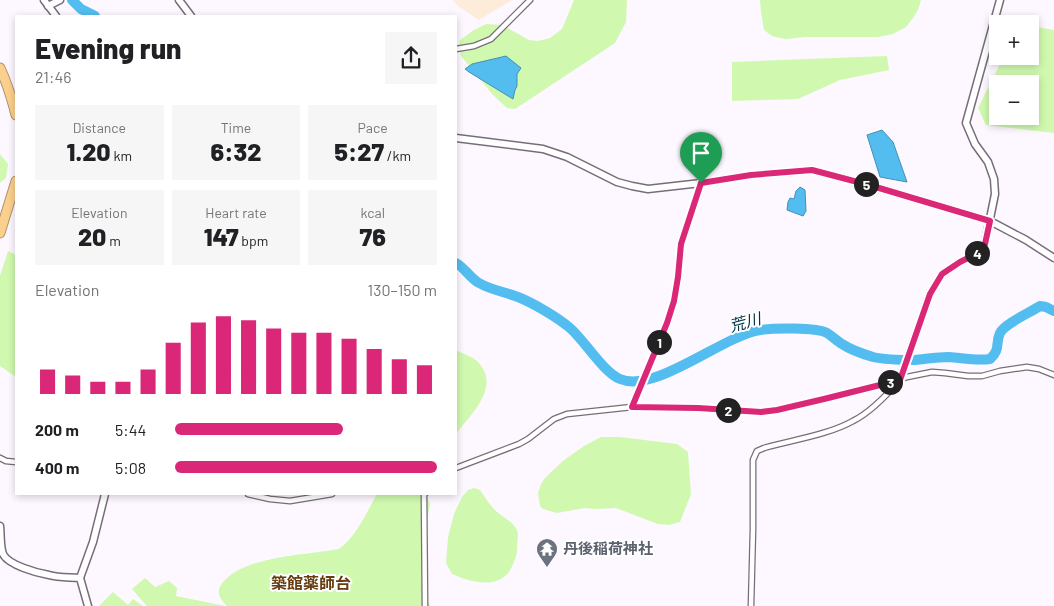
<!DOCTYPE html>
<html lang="en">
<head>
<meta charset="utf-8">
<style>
  :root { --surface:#fff; --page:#f6f6f6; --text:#202124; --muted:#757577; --accent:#db2777 }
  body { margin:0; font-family:Barlow,"Noto Sans JP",sans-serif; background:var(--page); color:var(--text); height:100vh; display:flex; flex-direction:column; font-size:19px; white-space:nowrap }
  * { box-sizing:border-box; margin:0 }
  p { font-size:16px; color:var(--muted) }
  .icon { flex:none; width:28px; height:28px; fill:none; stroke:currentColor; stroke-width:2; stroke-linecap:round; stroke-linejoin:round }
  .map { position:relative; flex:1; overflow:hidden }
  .side { position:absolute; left:15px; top:15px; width:442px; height:480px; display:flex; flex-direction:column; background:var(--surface); border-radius:0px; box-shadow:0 2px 8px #0003 }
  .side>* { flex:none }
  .tools { position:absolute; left:989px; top:15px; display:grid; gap:10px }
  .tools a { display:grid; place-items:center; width:50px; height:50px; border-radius:0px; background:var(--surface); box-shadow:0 2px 8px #0003; font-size:25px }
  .pin { position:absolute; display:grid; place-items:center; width:42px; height:42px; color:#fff; margin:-51px -21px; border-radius:50% 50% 50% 0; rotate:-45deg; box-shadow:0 0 5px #0007 }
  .pin .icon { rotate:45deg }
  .km { position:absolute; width:25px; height:25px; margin:-12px; border-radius:50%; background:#222; color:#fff; font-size:14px; line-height:25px; text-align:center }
  .round { display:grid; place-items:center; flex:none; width:52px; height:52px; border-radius:0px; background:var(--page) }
  .summary { display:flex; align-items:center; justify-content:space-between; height:85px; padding:0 20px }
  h1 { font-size:28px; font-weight:800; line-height:38px }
  .figures { display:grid; grid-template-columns:repeat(3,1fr); gap:8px; height:85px; padding:5px 20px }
  .figures div { display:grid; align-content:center; border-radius:0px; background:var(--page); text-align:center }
  .figures b { font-size:25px; font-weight:800 }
  .figures small { font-size:14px; font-weight:400 }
  .figures p { font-size:14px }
  .chart { height:140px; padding:10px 20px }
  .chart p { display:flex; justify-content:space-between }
  .chart svg { width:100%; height:90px; margin-top:5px; stroke:var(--accent); stroke-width:6 }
  ul { padding:0 20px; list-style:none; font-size:16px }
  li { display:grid; grid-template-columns:80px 60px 1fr; align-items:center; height:38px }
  li i { height:12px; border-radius:6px; background:var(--accent) }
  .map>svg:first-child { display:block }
</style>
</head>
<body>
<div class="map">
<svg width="1054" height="606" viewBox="0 0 1054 606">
  <rect width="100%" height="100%" fill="#fdf7ff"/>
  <polygon fill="#feecdb" points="453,0 512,0 479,20 458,6"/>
  <g fill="#d0f9af" fill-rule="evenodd">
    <polygon points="574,0 627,0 626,22 615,43 515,109 507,108 493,95 461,56 459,47 460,40 474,30 486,24 502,25 529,40 538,41 550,38 562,29"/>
    <polygon points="760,0 921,0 918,10 913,18 906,27 893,34 878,37 805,37 785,39 772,36 764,30 761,12"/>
    <path d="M1037,27L1054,30V133L986,125L978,108L1004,56H1030V29ZM998,84H1030V116H998Z"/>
    <polygon points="887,56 889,70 840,80 798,99 732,101 732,62"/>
    <polygon points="0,154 8,164 6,178 0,183"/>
    <polygon points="8,251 16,255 16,377 0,366 0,276"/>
    <path d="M456,350C463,354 472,356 477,361C502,386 472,413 456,434Z"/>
    <polygon points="601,437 620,437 677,444 688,452 691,494 680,522 669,525 658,524 616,508 595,509 585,508 557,513 543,509 540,506 538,493 541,484 545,478 563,461 584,446"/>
    <path d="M474,488L480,490C485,497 490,506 497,512C504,518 512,521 517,530C519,535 517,543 517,549C517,555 515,559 513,564C503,591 472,583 452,574L446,563L448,537L454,514L462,497L468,490Z"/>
    <path d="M377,494H426L430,504L422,548L421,580L430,606H227C218,597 215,590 225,580C248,556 306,555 339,549C357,536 366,513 377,494Z"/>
    <polygon points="145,578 155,587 169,581 177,588 176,596 225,606 147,606 132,589"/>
    <polygon points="113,592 128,605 133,599 143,606 99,606"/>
  </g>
  <g fill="#52bdee" stroke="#458fb3">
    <polygon points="506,56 521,68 517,74 517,86 515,90 513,99 469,72 465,69 472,64"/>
    <polygon points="882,130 893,142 907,182 880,177 867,135"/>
    <polygon points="800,187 805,190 806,211 803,216 787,210 788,202 790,198 794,199 796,191"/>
  </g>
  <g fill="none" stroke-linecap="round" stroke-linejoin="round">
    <g stroke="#52bdee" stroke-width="10">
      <polyline points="72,0 81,9 95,16"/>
      <path d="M456,263C465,268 470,278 479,283C491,290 505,292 518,297C533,303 557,317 570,328C585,341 603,372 620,379C655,394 722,336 760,330C773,328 816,327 827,333C832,336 837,341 842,344C851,350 863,354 873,357C886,360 902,360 915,360C926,359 937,357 949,357C963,358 976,361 990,359C1001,349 995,344 1000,333C1004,324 1031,312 1040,306L1046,307L1054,311"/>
    </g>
    <g stroke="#776d79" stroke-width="7">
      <g id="street">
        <polyline points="456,49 474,46 491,39 530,0"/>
        <polyline points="632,407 667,323 674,301 678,277 681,244 701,183"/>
        <polyline points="0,458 6,461 16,462"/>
        <polyline points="456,468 519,444 528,439 554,419 567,414 632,407 698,408 761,412 777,410 824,399 907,377 932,372 945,373 968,376 982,376 1000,371 1027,367 1039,369 1054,375"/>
        <polyline points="248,494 270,499 290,501 332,494"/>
        <polyline points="425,494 424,495 425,606"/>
        <path d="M751,606L753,529V460L757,451L764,448C792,440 828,435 853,421C871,412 886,396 899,381"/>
      </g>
    </g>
    <g stroke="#776d79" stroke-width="9">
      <g id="secondary">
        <polyline points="44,0 56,16"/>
        <polyline points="179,0 191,16"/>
        <polyline points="48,6 60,0"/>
        <polyline points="456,138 543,149 567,157 617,182 632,186 648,189 701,183 751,175 812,170 869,185 990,221 1026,240 1054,258"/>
        <polyline points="900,379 930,294 942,274 960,262 976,254 985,243 995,194 994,179 988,162 975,144 966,123 1000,0"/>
        <path d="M0,526C1,535 0,546 3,554C8,565 37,573 49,575C59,578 70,577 80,578L88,606"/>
        <polyline points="80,578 93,542 105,494"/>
      </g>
    </g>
    <g stroke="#b1936a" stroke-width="11">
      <g id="highway">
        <path d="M0,68C7,83 12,99 16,115"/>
        <polyline points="0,233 16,181"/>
      </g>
    </g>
    <use href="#street" stroke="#fff" stroke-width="4.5"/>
    <use href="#secondary" stroke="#fff" stroke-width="6"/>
    <use href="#highway" stroke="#fbcf8d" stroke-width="9"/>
  </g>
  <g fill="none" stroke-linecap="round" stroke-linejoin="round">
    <g stroke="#fff" stroke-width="10">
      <polygon id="route" points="812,170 869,185 990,221 985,244 976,254 960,262 942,274 930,294 900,380 824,399 777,410 761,412 698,408 632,407 667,323 674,301 678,277 681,244 701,183 751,175"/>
    </g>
    <use href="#route" stroke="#db2777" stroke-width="6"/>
  </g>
  <defs>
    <g id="temple-pin" transform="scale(1.125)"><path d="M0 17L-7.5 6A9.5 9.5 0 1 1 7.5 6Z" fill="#6b7280" stroke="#fff"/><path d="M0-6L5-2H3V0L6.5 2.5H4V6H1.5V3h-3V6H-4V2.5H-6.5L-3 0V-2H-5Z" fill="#fff"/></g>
  </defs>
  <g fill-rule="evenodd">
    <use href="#temple-pin" x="547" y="549"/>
  </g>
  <g text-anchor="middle" stroke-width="4" stroke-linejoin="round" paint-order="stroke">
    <g font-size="15" font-weight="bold" fill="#5b616d" stroke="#fff" text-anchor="start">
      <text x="563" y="554">丹後稲荷神社</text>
    </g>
    <g font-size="16" font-style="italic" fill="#003246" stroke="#fff">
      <text transform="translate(745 322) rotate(-15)" y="6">荒川</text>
    </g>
    <g font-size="16" font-weight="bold" fill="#653d10" stroke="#fff">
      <text x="311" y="589">築館薬師台</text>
    </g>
  </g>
</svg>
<div class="tools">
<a>+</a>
<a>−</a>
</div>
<div class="pin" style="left:701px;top:183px;background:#1e9e55"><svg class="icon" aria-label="arrive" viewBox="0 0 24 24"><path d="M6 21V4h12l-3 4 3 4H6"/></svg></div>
<b class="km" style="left:659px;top:342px">1</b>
<b class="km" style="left:728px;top:410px">2</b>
<b class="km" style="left:890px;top:382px">3</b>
<b class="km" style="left:977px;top:253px">4</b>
<b class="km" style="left:866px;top:184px">5</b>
<section class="side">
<div class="summary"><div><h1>Evening run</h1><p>21:46</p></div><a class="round"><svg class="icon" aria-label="share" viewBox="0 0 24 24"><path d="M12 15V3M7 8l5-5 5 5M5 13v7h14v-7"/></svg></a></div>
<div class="figures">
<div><p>Distance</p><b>1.20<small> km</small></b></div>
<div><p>Time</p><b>6:32</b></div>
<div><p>Pace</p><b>5:27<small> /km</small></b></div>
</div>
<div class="figures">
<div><p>Elevation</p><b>20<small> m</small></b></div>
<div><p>Heart rate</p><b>147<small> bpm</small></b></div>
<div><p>kcal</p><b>76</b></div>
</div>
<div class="chart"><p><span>Elevation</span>130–150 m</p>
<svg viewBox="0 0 160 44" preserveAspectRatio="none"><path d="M5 44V32M15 44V35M25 44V38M35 44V38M45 44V32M55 44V19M65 44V9M75 44V6M85 44V8M95 44V12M105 44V14M115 44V14M125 44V17M135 44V22M145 44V27M155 44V30"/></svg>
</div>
<ul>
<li><b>200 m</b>5:44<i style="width:64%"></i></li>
<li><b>400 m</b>5:08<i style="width:100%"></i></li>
</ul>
</section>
</div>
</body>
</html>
